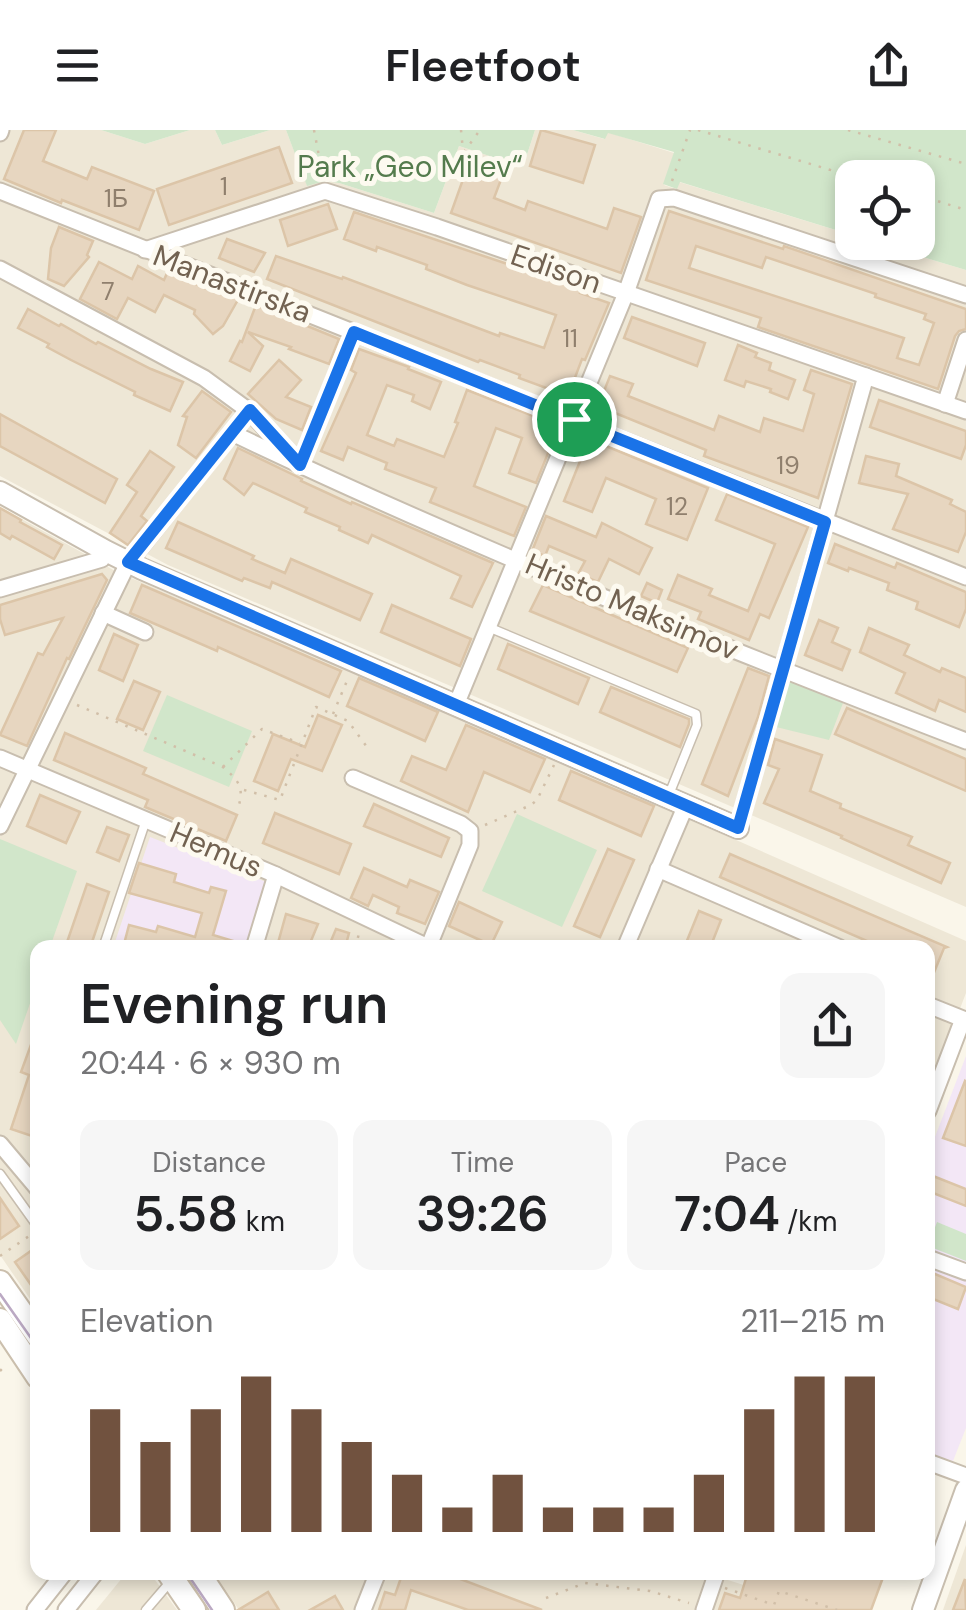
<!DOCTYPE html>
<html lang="en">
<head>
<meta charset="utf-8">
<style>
  :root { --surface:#fff; --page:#f6f6f6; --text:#202124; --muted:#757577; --accent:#71523f }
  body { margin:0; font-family:"DM Sans",sans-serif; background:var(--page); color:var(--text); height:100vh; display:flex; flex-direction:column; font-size:38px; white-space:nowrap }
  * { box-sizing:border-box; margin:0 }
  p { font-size:32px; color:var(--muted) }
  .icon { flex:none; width:55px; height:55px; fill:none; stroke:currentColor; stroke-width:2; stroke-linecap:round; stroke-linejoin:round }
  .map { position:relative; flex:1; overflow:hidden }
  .side { position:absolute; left:30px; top:810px; width:905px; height:640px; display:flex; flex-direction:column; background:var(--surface); border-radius:20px; box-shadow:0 5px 15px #0003 }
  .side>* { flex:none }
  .fabs { position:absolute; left:835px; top:30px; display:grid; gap:20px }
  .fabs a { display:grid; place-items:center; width:100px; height:100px; border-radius:20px; background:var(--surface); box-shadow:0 5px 15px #0003; font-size:50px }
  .pin { position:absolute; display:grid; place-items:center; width:85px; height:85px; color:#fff; margin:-42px; border:5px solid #fff; border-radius:50%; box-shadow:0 2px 10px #0007 }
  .round { display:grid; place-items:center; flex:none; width:105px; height:105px; border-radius:20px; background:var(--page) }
  .head { display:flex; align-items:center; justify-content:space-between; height:170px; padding:0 50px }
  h1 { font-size:55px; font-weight:600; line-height:75px }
  .stats { display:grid; grid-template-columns:repeat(3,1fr); gap:15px; height:170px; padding:10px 50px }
  .stats div { display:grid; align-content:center; border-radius:20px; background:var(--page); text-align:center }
  .stats b { font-size:50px; font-weight:600 }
  .stats small { font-size:28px; font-weight:400 }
  .stats p { font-size:28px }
  .chart { height:280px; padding:20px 50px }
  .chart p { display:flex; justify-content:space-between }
  .chart svg { width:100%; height:180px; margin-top:10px; stroke:var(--accent); stroke-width:6 }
  header { display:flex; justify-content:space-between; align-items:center; height:130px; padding:0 50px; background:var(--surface); font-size:45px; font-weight:600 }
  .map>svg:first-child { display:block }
</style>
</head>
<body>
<header><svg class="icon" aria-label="menu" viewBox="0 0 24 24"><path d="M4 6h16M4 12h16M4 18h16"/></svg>Fleetfoot<svg class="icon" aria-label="share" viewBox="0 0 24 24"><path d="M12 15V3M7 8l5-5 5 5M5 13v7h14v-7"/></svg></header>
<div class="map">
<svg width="966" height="1480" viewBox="0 0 966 1480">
  <rect width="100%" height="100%" fill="#faf6ea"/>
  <g fill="#eee7d6">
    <polygon points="0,0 101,0 145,14 190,0 215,0 222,15 270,0 286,0 307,55 325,51 339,53 434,83 459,16 523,37 535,0 573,0 604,9 607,2 674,23 664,55 676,59 679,52 852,105 852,112 876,113 966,140 966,777 168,435 0,346"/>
    <polygon points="0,377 117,442 358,544 966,811 966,863 928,962 928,818 38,818 37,1179 0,1125"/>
    <polygon points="966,1415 966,1480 943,1480"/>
    <polygon points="127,1442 150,1443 177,1480 96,1480"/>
    <polygon points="214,1443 706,1443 822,1480 239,1480"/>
  </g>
  <g fill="#f3e7f6">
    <polygon points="150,707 266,752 247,817 113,818"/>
    <polygon points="966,926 966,1134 928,1120 928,1025"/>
    <polygon points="928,1137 966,1150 966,1298 953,1331 928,1323"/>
  </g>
  <g fill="#d1e6ca">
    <polygon points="101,0 190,0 145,14"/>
    <polygon points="215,0 270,0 222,15"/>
    <polygon points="286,0 535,0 523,37 459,16 434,83 339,53 325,51 307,56"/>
    <polygon points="573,0 966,0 966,140 876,113 918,112 918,48 852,48 852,105 680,52 677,59 663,54 674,22 608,3 605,9"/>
    <polygon points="783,540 846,565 829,610 768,595"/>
    <polygon points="167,565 252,601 229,657 143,621"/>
    <polygon points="517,684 597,720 562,797 482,761"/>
    <polygon points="0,709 77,741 50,817 38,818 37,853 16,914 0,890"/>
    <polygon points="937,1092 966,1104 966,1131 928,1116"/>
  </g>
  <g fill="#e7d6c0" stroke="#dcc5a8" stroke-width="2.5" fill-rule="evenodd">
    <polygon points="24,0 56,0 43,31 87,49 92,37 154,61 139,100 62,70 61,73 4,49"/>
    <polygon points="541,0 595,15 583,53 530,36"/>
    <polygon points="279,17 292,53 169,95 157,59"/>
    <polygon points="471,27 505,39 494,68 525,80 528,71 607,99 614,78 641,87 621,143 451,83"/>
    <polygon points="328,74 337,99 288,116 280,90"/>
    <path d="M669,81L783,119L784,116L966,179V199L959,201L955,206L938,259L758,197L761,188L646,150ZM696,116L762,138L766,127L876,164L875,167L926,184L924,189L934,193L919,235L897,228L904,208L689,138Z"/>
    <polygon points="354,82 581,159 580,163 609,173 585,230 582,229 568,266 519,248 520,245 480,230 478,232 267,149 276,126 342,149 343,147 499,206 500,203 544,218 556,185 467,155 426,139 427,135 377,117 376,121 344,109"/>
    <polygon points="59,97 93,111 87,125 89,127 64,156 48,149 51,118"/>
    <polygon points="227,109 265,123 254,142 219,128"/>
    <polygon points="99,132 132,149 138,136 164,150 168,141 205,158 206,156 239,168 223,196 213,204 194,184 195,180 164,165 155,182 128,168 117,189 80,169"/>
    <polygon points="256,175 339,209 329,234 289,219 291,217 248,202 263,216 250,241 230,231 240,211 242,212"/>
    <polygon points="28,179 59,196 61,194 96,214 98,212 151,239 183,252 170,281 134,265 135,262 71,230 47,217 49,214 18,198"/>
    <polygon points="632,187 705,213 697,236 624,208"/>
    <polygon points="738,215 757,223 755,227 771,233 769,240 795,250 788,269 770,262 771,259 746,251 744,257 725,250"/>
    <polygon points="359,219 409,237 408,239 441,252 430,279 412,271 414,265 387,255 367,305 394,316 397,309 444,327 458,293 455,292 467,260 559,296 536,353 509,343 522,308 496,298 474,356 526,377 514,406 430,372 436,358 385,339 387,333 348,317 343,330 321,321 356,243 351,240"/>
    <polygon points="279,230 301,250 286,267 311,277 302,300 276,289 248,264"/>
    <polygon points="811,240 852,254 818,368 704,326 706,320 598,276 610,246 633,254 628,266 714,300 719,286 760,302 764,288 803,301 814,264 804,260"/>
    <polygon points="202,261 231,282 196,328 178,315 187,287 183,286"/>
    <polygon points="879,270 966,301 966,315 961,329 870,297"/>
    <polygon points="0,284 117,349 105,373 0,316"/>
    <polygon points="589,309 708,358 687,410 646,394 656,369 606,348 592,382 564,371"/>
    <polygon points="238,318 302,349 301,351 351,374 352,372 493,433 472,477 451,468 461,446 372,405 368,413 339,400 340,397 305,382 307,378 253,353 244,365 224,349"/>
    <polygon points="150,321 174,337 141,386 147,391 128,415 110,403 137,362 127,355"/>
    <polygon points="866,326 899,334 896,346 952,370 950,374 966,382 966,402 958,422 893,399 908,364 859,353"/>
    <polygon points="727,364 808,397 769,488 760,484 749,510 698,489 701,482 668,469 678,445 712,459 709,465 748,481 775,414 716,390"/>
    <polygon points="0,378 21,390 20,392 62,415 54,429 12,406 10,409 0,403"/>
    <polygon points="546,386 596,407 602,393 652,418 639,444 609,429 598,452 578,444 585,431 549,416 545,426 532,421"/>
    <polygon points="178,392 254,426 252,429 285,443 291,429 372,464 360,490 272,452 270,458 244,448 242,451 166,418"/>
    <polygon points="835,414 895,438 897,433 966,462 966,479 959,497 916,479 918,472 887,460 889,453 849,438 848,441 828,433"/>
    <polygon points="102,444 107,450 69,529 67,528 27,616 0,605 38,523 43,525 63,488 5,505 0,489 0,475"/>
    <polygon points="647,453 662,460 657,473 641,466"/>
    <polygon points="142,455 341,541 329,567 218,517 217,521 130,483"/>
    <polygon points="543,455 688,518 677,542 530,481"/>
    <polygon points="392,475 471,509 460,536 381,502"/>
    <polygon points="819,490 838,498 832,512 850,520 842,540 805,525"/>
    <polygon points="869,498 909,515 904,525 940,542 942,538 966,548 966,582 939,570 935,581 896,563 905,543 860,522"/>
    <polygon points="114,504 138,515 123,551 99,540"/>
    <polygon points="508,514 589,548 578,574 498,539"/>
    <polygon points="748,538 769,546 758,587 728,666 702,654"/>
    <polygon points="359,548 438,582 425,611 347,576"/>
    <polygon points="134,551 160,562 143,600 117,589"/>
    <polygon points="611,557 689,589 689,594 680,617 600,582"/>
    <polygon points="847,578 966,629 966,661 835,604"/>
    <polygon points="318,585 342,595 322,641 291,629 278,661 254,651 273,604 305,617"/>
    <polygon points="466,595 545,629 530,662 484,642 468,682 401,651 412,626 446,640"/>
    <polygon points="65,603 146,638 143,644 237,685 226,711 145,677 148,670 54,630"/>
    <polygon points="775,609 822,625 810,661 841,674 840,678 912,707 908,715 950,733 941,753 841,708 842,706 764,673 779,639 768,635"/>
    <polygon points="571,641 654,676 641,706 559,670"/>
    <polygon points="40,665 80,682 66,713 27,696"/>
    <polygon points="374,674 449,708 441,727 364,696"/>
    <polygon points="275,683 351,714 339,744 263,713"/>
    <polygon points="107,697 129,705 119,731 97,722"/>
    <polygon points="608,719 634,730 600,807 574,796"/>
    <polygon points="730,724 947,817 944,818 928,857 928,818 883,818 720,747"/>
    <polygon points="139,733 176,744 174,752 209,763 211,757 226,761 213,805 243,814 243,818 123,818 129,795 156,802 158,796 195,807 202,783 129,763"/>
    <polygon points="364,738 407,757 410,750 439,762 425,794 397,783 399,777 373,765 368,776 351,768"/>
    <polygon points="87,754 109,762 90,818 65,818"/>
    <polygon points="459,772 502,792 491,815 449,796"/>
    <polygon points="699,781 721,790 710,818 684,818"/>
    <polygon points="286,784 318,794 308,818 293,818 278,813"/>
    <polygon points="336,799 349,803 345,818 328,818"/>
    <polygon points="36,901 38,901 38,1008 11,999 29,945 21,942"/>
    <polygon points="965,951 966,952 966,1016 943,1008"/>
    <polygon points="933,1046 966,1059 966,1076 928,1061"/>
    <polygon points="0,1068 19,1096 0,1109"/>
    <polygon points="38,1116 38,1165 15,1132"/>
    <polygon points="928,1141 966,1157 958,1179 928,1167"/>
    <polygon points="403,1442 442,1442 542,1480 468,1480 411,1460 405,1480 379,1480 385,1462 395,1465"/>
    <polygon points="748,1442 885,1442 871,1480 719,1480 725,1463 740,1468"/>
    <polygon points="965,1449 966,1480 953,1480"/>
    <polygon points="268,1462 279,1480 238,1480"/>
    <polygon points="335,1466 343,1480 310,1480"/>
  </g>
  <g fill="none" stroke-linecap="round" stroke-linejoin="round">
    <g stroke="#c8beaf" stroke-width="11">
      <g id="service">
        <polyline points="488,497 696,584 697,595 668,667"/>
        <polyline points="103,818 146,690"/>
        <polyline points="0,1044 38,1097"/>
        <polyline points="146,1480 170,1452"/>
      </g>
    </g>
    <g stroke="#c8beaf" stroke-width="19">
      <g id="minor">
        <polyline points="0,3 1,0"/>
        <polyline points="0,61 966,447"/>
        <polyline points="145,120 325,61 437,97 966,281"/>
        <polyline points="0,139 204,248 249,281 294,329"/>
        <polyline points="945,274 966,210"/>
        <path d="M232,303C471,417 719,516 966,611"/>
        <polyline points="300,335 354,202"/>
        <polyline points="0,459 102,429 106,421"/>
        <polyline points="103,483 145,502"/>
        <polyline points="456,575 626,163 659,69 674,68 966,165"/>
        <polyline points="0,628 276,745 430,818"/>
        <polyline points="353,648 461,694 470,701 470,715 428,818"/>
        <polyline points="0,696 128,433 249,281"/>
        <polyline points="738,698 866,246"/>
        <polyline points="658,739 840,818"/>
        <polyline points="254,818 276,745"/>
        <polyline points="625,818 686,675"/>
        <polyline points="928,875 963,889 928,981"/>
        <polyline points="0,1014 38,1059"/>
        <polyline points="928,1128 966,1142"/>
        <polyline points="928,1332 966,1346"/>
        <polyline points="35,1480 65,1442"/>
        <polyline points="66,1480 96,1442"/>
        <polyline points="363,1480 378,1442"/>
        <polyline points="704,1480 717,1442"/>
      </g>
    </g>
    <g stroke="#c8beaf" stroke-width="24">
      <g id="tertiary">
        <polyline points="0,362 106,421 142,439 738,698"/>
        <polyline points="923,1480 966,1360"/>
      </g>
    </g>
    <g stroke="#cbbfad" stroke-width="26">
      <g id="secondary">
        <polyline points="0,1152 38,1206"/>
        <polyline points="0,1190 38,1247"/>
        <polyline points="168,1442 194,1480"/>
        <polyline points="198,1442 223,1480"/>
      </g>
    </g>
    <g stroke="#d1bfa8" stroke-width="2.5" stroke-dasharray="2.5 8" stroke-linecap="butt">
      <polyline points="314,0 319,26 314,48"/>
      <polyline points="461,0 463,21"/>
      <polyline points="698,0 857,48"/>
      <polyline points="848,0 966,34"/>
      <polyline points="464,22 480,0"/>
      <polyline points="672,51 690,0"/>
      <polyline points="918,65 966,80"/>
      <path d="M77,575L223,637C238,650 245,657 238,678"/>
      <polyline points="333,584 349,546"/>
      <polyline points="223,637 262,599 300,613"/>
      <polyline points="244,660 280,670 316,577 348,591 367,617"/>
      <polyline points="485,695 531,675 537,670 554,635"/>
      <polyline points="355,818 360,800"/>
      <polyline points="0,1126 32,1104"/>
      <polyline points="0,1241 2,1239"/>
      <polyline points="725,1458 774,1475 779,1461 837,1480"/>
      <polyline points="546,1468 585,1453 650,1461 689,1473"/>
    </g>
    <use href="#service" stroke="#fff" stroke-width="8"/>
    <use href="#minor" stroke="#fff" stroke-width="15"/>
    <use href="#tertiary" stroke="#fff" stroke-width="20"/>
    <use href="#secondary" stroke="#fff" stroke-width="22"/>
    <g stroke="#bba9c3" stroke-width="2.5">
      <polyline points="0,1164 38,1218"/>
      <polyline points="186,1442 212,1480"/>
    </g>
  </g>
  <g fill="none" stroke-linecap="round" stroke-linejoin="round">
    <g stroke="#fff" stroke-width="20">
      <polygon id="route" points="354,202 825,392 738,698 128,432 250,280 300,335"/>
    </g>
    <use href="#route" stroke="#1a73e8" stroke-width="12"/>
  </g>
  <g text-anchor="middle" stroke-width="10" stroke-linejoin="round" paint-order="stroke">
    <g font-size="25" fill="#8f7f6d">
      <text x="224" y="65">1</text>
      <text x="116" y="77">1Б</text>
      <text x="108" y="170">7</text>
      <text x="570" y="217">11</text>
      <text x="788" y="344">19</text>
      <text x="677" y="385">12</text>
    </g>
    <g font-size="30" fill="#547b4d" stroke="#fdfaf0">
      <text x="410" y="47">Park „Geo Milev“</text>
    </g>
    <g font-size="30" fill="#726251" stroke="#fdfaf0">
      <text transform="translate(556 139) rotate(19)" y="10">Edison</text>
      <text transform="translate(232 154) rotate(21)" y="10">Manastirska</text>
      <text transform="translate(632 477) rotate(23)" y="10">Hristo Maksimov</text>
      <text transform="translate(216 720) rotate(23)" y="10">Hemus</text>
    </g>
  </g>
</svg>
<div class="fabs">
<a><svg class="icon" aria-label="locate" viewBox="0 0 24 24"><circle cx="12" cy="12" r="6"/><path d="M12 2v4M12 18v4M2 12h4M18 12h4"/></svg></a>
</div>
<div class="pin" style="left:574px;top:289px;background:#1e9e55"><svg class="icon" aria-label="arrive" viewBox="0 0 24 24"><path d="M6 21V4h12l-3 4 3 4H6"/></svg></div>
<section class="side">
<div class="head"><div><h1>Evening run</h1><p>20:44 · 6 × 930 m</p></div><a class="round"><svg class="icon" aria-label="share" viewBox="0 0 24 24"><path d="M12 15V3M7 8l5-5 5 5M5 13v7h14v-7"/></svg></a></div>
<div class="stats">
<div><p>Distance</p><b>5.58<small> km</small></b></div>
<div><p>Time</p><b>39:26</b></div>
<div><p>Pace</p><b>7:04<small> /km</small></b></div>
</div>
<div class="chart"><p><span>Elevation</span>211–215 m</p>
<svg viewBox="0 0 160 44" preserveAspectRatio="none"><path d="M5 44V14M15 44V22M25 44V14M35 44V6M45 44V14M55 44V22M65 44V30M75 44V38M85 44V30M95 44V38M105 44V38M115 44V38M125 44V30M135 44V14M145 44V6M155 44V6"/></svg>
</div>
</section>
</div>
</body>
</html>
